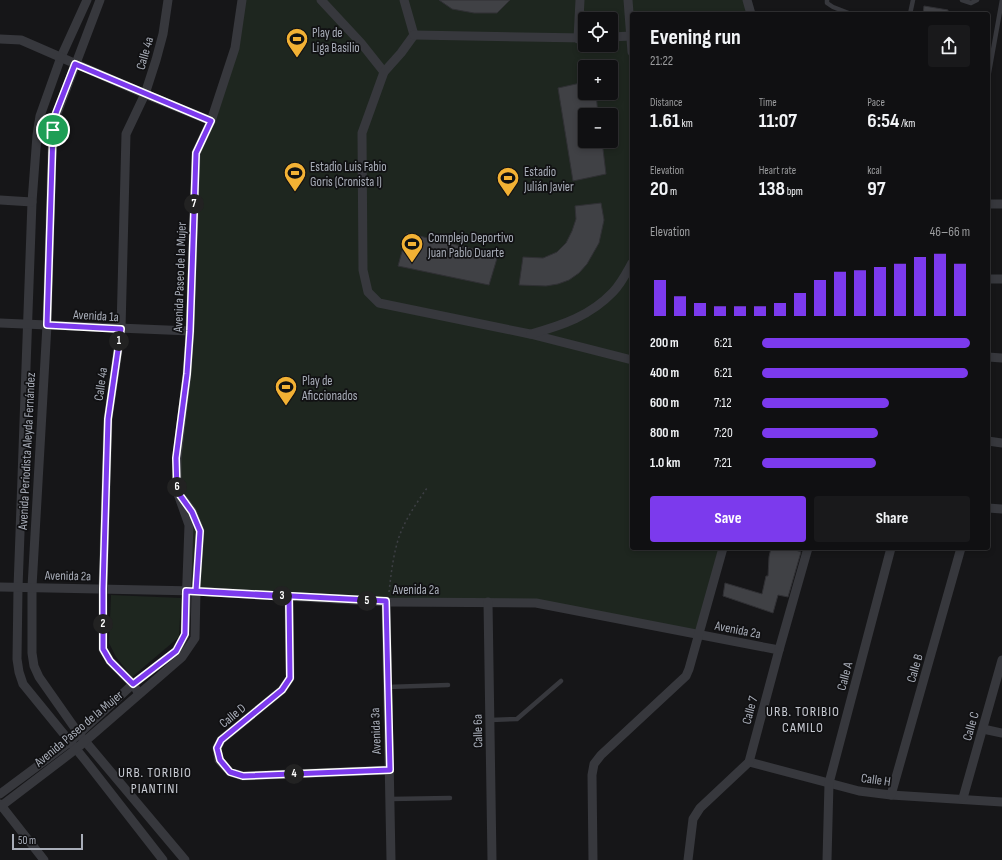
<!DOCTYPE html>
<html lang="en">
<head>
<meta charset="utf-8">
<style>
  :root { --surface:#101012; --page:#19191b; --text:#f1f3f6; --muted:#9c9d9f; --line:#303032; --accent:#7c3aed }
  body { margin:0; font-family:"Sofia Sans Condensed",sans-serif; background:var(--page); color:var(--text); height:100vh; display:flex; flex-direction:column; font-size:15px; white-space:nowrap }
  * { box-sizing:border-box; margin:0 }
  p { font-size:13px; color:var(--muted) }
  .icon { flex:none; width:22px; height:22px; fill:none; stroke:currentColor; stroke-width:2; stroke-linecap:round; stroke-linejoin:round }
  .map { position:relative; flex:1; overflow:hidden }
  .side { position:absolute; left:630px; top:12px; width:360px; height:538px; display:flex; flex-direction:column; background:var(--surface); border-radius:4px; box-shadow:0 2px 6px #0003,0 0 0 1px var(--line) }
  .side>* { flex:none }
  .controls { position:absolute; left:578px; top:12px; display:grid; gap:8px }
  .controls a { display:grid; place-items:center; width:40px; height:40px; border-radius:4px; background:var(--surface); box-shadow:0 2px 6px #0003,0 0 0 1px var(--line); font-size:20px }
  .scale { position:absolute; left:12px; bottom:10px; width:71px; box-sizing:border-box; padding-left:4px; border:2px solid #a8adb8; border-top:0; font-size:11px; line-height:14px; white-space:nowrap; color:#a8adb8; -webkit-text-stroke:3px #111113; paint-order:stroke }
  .pin { position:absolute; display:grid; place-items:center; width:34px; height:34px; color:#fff; margin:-17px; border:2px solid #fff; border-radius:50%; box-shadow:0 1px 4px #0007 }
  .km { position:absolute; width:20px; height:20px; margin:-10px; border-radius:50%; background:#222; color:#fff; font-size:11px; line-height:20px; text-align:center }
  .round { display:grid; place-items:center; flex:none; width:42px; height:42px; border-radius:4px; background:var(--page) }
  .overview { display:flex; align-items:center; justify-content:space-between; height:68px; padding:0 20px }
  h1 { font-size:22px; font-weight:700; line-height:30px }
  .figures { display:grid; grid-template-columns:repeat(3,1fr); gap:6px; height:68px; padding:4px 20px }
  .figures div { display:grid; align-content:center }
  .figures b { font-size:20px; font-weight:700 }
  .figures small { font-size:11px; font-weight:400 }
  .figures p { font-size:11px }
  .chart { height:112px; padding:8px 20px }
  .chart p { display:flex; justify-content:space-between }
  .chart svg { width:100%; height:72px; margin-top:4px; stroke:var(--accent); stroke-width:6 }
  .primary-button { display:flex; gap:8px; margin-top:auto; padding:8px 20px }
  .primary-button a { flex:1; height:46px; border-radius:4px; background:var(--accent); color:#fff; font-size:16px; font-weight:700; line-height:46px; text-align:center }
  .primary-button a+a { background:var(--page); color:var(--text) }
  ul { padding:0 20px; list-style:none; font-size:13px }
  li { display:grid; grid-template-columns:64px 48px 1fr; align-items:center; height:30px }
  li i { height:10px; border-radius:5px; background:var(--accent) }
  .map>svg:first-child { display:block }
</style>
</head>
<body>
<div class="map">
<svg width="1002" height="860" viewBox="0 0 1002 860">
  <rect width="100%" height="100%" fill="#161618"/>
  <g fill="#1e261f" fill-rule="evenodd">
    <path d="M242,0H747L751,14H632V548H723L699,634L536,603L186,591L189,525L177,491L187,374L196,153L235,48ZM585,19H611V45H585ZM585,67H611V93H585ZM585,115H611V141H585Z"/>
    <polygon points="111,595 181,598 179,637 132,677 116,657 109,643"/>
  </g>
  <g fill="#404145" stroke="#303034">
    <polygon points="439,0 510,0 497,13 474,13 452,9"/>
    <polygon points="924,6 948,10 948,14 923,14"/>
    <polygon points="585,82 585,93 596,93 598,115 585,115 585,141 602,141 606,174 573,181 558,88"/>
    <polygon points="601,203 604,220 599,243 587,264 579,273 569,280 558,284 546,286 519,285 523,257 543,258 557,252 566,243 572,231 576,219 575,206"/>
    <polygon points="407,233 498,255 489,285 398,266"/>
    <polygon points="771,548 790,548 801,552 788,597 778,595 773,613 723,596 725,583 762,594 766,576 768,576 769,557"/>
  </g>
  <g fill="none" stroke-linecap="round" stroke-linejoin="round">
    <path stroke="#3d3f44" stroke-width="1.5" stroke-dasharray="2 3" stroke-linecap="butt" d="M389,592C391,574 393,557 398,540C404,521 416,504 427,488"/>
    <g stroke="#37383d" stroke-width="4.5">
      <polyline points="827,0 827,3 833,7 851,14"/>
      <polyline points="962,0 971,3 977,0"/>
      <polyline points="910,14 913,0"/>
      <polyline points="988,78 1002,0"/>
      <polyline points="387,687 448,685"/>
      <polyline points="490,720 517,719 561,681"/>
      <polyline points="390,799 450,798"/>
    </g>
    <g stroke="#37383d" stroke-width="9">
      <polyline points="87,0 61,57 40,116 37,135 32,202 18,588 17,659 19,672 23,684 85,760 163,860"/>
      <polyline points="100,0 53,124 47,325 32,587 32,653 34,666 39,677 79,734 185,860"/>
      <polyline points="321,0 361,43 384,72"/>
      <polyline points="404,0 414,35"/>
      <polyline points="628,0 632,52"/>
      <polyline points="747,0 751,14"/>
      <polyline points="414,35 401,53 384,72 362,133 363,270 368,292 379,303 530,334 632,360"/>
      <polyline points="414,35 585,38"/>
      <polyline points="611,37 631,36"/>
      <polyline points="0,39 21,40 145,94 211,121"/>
      <polyline points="578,39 580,0"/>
      <polyline points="0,200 32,202"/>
      <polyline points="988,204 1002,204"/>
      <polyline points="988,279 1002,279"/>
      <polyline points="0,323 190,331"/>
      <path d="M531,334C563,325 590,316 613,292C621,284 627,272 632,263"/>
      <polyline points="988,357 1002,358"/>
      <polyline points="988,441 1002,443"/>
      <polyline points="988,508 1002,509"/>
      <polyline points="0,587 196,591 388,602 536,603 779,650"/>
      <polyline points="289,597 290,678 282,690 221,740 217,748 219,760 230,772 243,776 389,770"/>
      <polyline points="386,601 391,860"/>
      <polyline points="488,602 492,860"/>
      <polyline points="139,694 133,684 110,661 103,649 103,589 108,419 121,329 126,134 145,94 156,60 163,34 168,0"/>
      <polyline points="983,729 1002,733"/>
      <polyline points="749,762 859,791 891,795 1002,802"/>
      <polyline points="0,794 70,742 133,684 176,651 185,635 189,525 177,491 177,458 187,374 190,331 196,153 211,121 235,48 242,0"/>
      <polyline points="891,795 961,548"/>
      <polyline points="963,798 1002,660"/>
      <polyline points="0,804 44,860"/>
      <polyline points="0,807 76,749 182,657 195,638 196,591 200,531 192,511 183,499"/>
      <polyline points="593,860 592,775 594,764 601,755 686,676 689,669 723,548"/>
      <polyline points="688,860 693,819 700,808 749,762 779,650 808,548"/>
      <polyline points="827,860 829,783 891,548"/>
    </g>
  </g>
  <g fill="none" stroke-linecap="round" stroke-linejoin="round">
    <g stroke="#fff" stroke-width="8">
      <polyline id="route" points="53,130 47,325 121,329 108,419 103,589 103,649 110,661 133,684 176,651 185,634 186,591 289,597 290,678 282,690 221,740 217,748 220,760 230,772 243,776 390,770 386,601 196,591 200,531 192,512 177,491 176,458 187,374 190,331 196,153 211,121 75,64 54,118 53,130"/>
    </g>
    <use href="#route" stroke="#7c3aed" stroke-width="5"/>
  </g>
  <defs>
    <g id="stadium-pin" transform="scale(1.15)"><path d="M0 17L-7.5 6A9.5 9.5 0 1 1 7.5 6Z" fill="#f2b134" stroke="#111113"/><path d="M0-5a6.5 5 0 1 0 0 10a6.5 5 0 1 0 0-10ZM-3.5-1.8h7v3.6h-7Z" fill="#111"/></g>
  </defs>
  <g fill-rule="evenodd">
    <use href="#stadium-pin" x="297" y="39"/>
    <use href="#stadium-pin" x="295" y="173"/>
    <use href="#stadium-pin" x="508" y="178"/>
    <use href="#stadium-pin" x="412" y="244"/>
    <use href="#stadium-pin" x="286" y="387"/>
  </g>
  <g text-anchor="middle" stroke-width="3.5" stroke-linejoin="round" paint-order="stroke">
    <g font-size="13" fill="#a8adb8" stroke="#111113" text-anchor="start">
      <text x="312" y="37">Play de<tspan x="312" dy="15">Liga Basilio</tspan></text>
      <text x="310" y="171">Estadio Luis Fabio<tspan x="310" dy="15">Goris (Cronista I)</tspan></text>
      <text x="524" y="176">Estadio<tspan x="524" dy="15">Julián Javier</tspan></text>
      <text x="428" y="242">Complejo Deportivo<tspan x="428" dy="15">Juan Pablo Duarte</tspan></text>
      <text x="302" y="385">Play de<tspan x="302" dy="15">Aficcionados</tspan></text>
    </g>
    <g font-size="13" fill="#a8adb8" stroke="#111113">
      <text transform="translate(144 53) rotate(-74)" y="5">Calle 4a</text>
      <text transform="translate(179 277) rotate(-88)" y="5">Avenida Paseo de la Mujer</text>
      <text transform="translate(96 315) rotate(3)" y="5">Avenida 1a</text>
      <text transform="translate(100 384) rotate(-82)" y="5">Calle 4a</text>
      <text transform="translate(26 451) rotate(-87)" y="5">Avenida Periodista Aleyda Fernández</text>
      <text transform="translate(68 575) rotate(1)" y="5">Avenida 2a</text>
      <text x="416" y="594">Avenida 2a</text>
      <text transform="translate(738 629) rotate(11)" y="5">Avenida 2a</text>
      <text transform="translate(914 668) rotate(-74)" y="5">Calle B</text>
      <text transform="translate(844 676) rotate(-75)" y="5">Calle A</text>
      <text transform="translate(749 710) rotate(-75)" y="5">Calle 7</text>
      <text transform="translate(232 715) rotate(-40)" y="5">Calle D</text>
      <text transform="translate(970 726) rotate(-74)" y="5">Calle C</text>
      <text transform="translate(78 728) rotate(-40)" y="5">Avenida Paseo de la Mujer</text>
      <text transform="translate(375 731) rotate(-92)" y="5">Avenida 3a</text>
      <text transform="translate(477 731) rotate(-91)" y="5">Calle 6a</text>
      <text transform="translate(876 779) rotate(8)" y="5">Calle H</text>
    </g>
    <g font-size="14" letter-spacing="1" fill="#c9ccd4" stroke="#111113">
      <text x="803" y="716">URB. TORIBIO<tspan x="803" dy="16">CAMILO</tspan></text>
      <text x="155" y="777">URB. TORIBIO<tspan x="155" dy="16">PIANTINI</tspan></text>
    </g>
  </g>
</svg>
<div class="controls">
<a><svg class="icon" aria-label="locate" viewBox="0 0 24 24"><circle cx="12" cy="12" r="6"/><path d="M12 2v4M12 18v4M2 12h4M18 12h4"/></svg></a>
<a>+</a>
<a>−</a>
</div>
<div class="scale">50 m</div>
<div class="pin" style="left:53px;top:130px;background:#1e9e55"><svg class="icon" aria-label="arrive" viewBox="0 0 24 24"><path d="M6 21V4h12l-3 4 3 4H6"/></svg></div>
<b class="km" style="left:119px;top:341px">1</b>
<b class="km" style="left:103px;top:624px">2</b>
<b class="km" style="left:282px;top:596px">3</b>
<b class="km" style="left:294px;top:774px">4</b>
<b class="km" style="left:367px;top:601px">5</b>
<b class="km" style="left:177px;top:487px">6</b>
<b class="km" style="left:194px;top:204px">7</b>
<section class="side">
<div class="overview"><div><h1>Evening run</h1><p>21:22</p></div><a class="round"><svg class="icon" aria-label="share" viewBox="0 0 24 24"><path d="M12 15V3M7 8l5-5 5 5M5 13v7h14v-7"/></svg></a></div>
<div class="figures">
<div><p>Distance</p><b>1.61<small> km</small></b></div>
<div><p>Time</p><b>11:07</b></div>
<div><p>Pace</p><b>6:54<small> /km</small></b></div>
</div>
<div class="figures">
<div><p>Elevation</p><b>20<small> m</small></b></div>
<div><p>Heart rate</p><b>138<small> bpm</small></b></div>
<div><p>kcal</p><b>97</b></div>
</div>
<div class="chart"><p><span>Elevation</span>46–66 m</p>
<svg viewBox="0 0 160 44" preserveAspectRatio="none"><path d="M5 44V22M15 44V32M25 44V36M35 44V38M45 44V38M55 44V38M65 44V36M75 44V30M85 44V22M95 44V17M105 44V16M115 44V14M125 44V12M135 44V8M145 44V6M155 44V12"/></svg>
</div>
<ul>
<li><b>200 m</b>6:21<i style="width:100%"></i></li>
<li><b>400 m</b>6:21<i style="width:99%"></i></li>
<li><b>600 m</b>7:12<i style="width:61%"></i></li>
<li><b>800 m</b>7:20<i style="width:56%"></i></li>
<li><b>1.0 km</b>7:21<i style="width:55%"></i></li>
</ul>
<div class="primary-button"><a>Save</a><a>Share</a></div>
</section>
</div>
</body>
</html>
